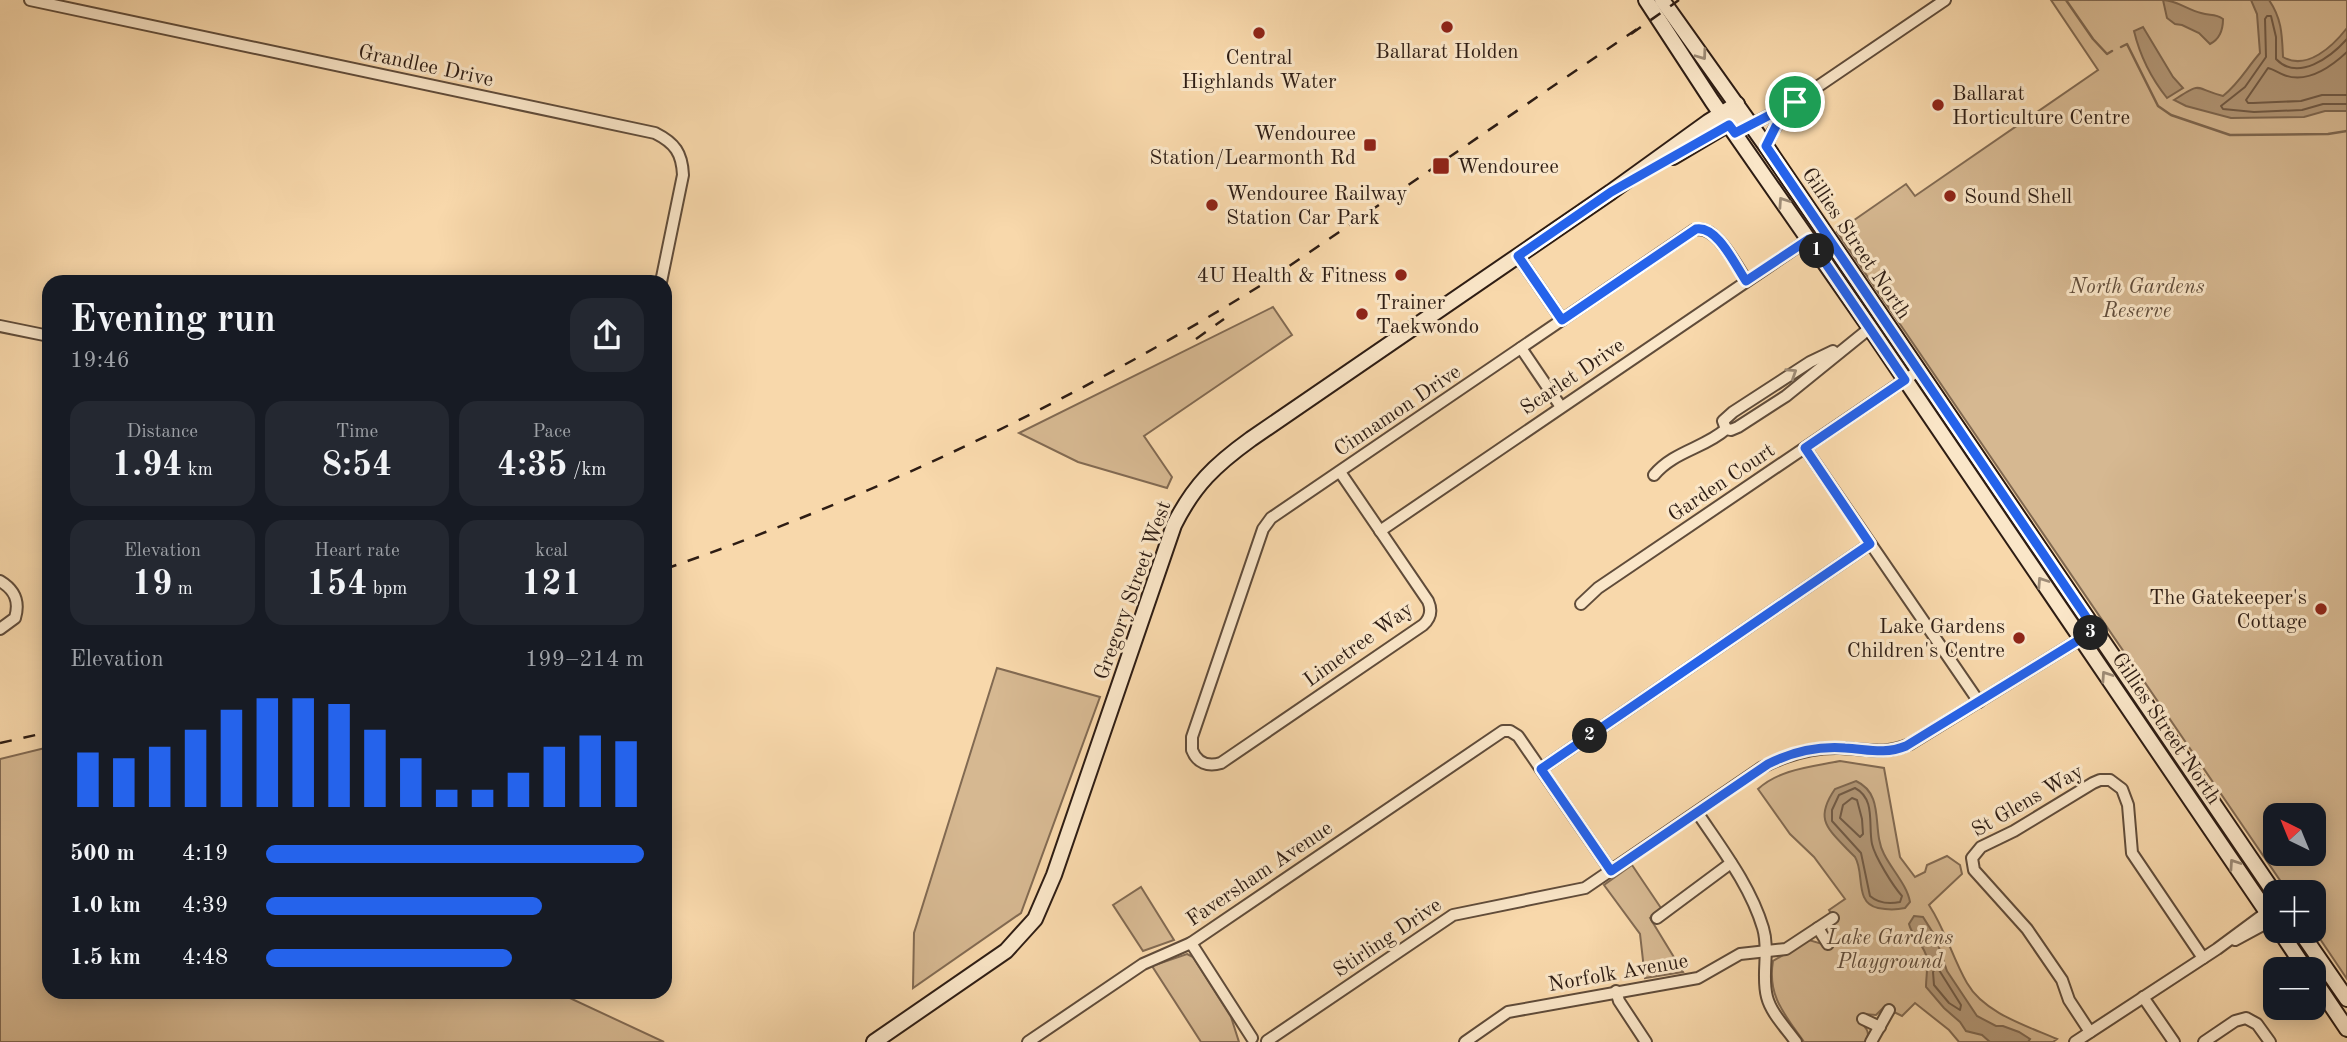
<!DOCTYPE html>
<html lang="en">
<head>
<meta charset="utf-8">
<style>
  :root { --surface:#171b24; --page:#242831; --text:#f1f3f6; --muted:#9ea1a6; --accent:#2563eb }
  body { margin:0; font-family:"Old Standard TT",serif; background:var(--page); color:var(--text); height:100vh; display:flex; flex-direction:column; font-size:26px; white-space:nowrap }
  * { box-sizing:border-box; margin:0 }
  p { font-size:23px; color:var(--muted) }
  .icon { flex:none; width:38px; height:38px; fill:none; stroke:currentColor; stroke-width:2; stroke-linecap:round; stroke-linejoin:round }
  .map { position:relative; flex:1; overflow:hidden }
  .drawer { position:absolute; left:42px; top:275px; width:630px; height:724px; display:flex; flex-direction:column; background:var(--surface); border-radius:21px; box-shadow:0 4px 18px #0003 }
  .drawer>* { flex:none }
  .needle { width:46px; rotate:317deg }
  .fabs { position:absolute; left:2263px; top:803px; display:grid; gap:14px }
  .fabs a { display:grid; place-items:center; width:63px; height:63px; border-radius:14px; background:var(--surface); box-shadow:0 4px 18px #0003; font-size:35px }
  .pin { position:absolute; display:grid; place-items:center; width:60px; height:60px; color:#fff; margin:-30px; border:4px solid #fff; border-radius:50%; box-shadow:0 2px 7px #0007 }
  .km { position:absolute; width:35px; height:35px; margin:-18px; border-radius:50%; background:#222; color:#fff; font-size:19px; line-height:35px; text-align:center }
  .round { display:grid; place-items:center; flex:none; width:74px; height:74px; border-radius:21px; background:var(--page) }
  .summary { display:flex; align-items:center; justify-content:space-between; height:119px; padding:0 28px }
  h1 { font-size:38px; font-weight:700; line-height:52px }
  .figures { display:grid; grid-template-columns:repeat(3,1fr); gap:10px; height:119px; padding:7px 28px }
  .figures div { display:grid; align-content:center; border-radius:18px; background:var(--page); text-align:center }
  .figures b { font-size:35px; font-weight:700 }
  .figures small { font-size:19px; font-weight:400 }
  .figures p { font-size:19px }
  .chart { height:196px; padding:14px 28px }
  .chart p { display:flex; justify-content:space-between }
  .chart svg { width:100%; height:126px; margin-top:7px; stroke:var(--accent); stroke-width:6 }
  ul { padding:0 28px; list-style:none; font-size:23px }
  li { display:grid; grid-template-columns:112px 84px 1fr; align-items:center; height:52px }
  li i { height:18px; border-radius:9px; background:var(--accent) }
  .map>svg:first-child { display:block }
</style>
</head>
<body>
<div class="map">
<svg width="2347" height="1042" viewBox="0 0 2347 1042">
  <rect width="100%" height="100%" fill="#f8d8ab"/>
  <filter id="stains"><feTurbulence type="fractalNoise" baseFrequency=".00286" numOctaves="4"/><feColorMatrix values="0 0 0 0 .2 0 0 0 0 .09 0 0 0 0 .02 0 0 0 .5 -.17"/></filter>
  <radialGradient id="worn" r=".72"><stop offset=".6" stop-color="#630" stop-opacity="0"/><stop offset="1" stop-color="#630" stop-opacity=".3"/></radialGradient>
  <g fill="#d6b891" stroke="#826a52" stroke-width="2" fill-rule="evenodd">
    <path d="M2051,0H2347V979L2314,930V892H2288L1837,232L1906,184L1915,196L2098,70ZM2275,816H2314V854H2275Z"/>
    <polygon points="1273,307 1292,335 1144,436 1172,477 1167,488 1078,462 1019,433"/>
    <polygon points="997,668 1100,697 1021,913 913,988 914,933"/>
    <polygon points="49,747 49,992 557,992 664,1042 0,1042 0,759"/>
    <path d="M1840,761L1884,768L1900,857L1915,877L1925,872L1927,865L1947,856L1960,865L1962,874L1929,905C1946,931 1952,957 1967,983C1984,1013 2027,1026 2057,1039L2053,1042H1959L1949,1030L1915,1003L1902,1016L1884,1007L1876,1015L1864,1014L1860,1022C1867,1028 1871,1034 1865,1042H1804C1785,1015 1767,996 1773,961L1809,940L1822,944L1830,937V927L1836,921L1829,910L1845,899L1814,857L1790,834L1758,789C1780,769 1811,767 1840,761Z"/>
    <polygon points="1632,865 1661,908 1650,918 1683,972 1645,978 1640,934 1604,885"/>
    <polygon points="1141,887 1174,940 1143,951 1113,905"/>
    <polygon points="1187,954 1193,957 1231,1017 1239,1042 1201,1042 1152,966"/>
  </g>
  <g fill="#b39878" stroke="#7e6750" stroke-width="2">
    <path d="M2163,0C2176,0 2188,10 2201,13C2210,16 2215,13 2223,19C2223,29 2220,39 2210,44L2199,33L2182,25L2175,24L2167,18Z"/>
    <path d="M2251,0H2269C2282,19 2282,35 2283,57C2307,71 2333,46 2347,28V111H2325L2304,117L2231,118L2186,106L2174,100C2203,81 2193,88 2223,96C2240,82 2246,69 2260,53L2257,14Z"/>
    <path d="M2143,27L2173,77L2183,88L2167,98C2151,78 2140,56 2134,31Z"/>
    <path d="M1856,781C1886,795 1871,830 1884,854C1892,870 1907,885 1910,902L1905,908C1896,910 1888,910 1878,908C1854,903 1865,873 1855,857C1854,856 1848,850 1847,849C1826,827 1815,818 1835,789Z"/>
    <path d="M1914,916L1923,917L1935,936L1947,971L1977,1016L1996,1026H2003L2019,1032L2030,1039L2028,1042H1990L1982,1035L1966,1031L1960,1022L1944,1008L1926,987C1926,978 1928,967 1927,959C1925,945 1912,937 1909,924Z"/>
  </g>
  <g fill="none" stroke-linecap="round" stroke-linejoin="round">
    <g stroke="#705a46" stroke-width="2">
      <path d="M2347,39C2331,57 2298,82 2276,59V37L2271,16H2267L2265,19L2266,57L2245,87L2221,106L2223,109L2254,112L2302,110L2323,104H2347"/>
      <path d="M2347,52C2331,67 2307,84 2284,75C2278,73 2273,69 2268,68L2246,100L2248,103H2253L2301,101L2322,95H2347"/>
      <path d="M1855,788C1876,799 1868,825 1872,844C1875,857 1893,886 1902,896L1900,902C1890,904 1878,903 1870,896L1861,853L1832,821V810L1839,795Z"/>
      <polygon points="1852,798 1857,800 1862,819 1863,834 1860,837 1840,818 1843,805"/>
      <polygon points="1936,968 1939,970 1961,1005 1960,1010 1949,1003 1934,985 1933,972"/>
    </g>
    <g stroke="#7e6750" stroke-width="2.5">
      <polyline points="2066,0 2093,39 2107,54 2112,51"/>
      <polyline points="2121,47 2127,44 2158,106 2171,115 2230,135 2328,134 2347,131"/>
    </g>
    <g stroke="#604c3a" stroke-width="14">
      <g id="street">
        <path d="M30,0L655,133C675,143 682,153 683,175L661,282"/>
        <polyline points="1735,133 1795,102 1945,0"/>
        <polyline points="1766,146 1773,131 1790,107"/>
        <polyline points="1518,256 1562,320"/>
        <polyline points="0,326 49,336"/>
        <polyline points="1521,348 1561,407"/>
        <polyline points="1726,429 1723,421 1733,412 1810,362 1833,351"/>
        <polyline points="1805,448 1979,702"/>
        <path d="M1340,472L1428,601C1432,610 1431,618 1423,625L1221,763C1208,767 1197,763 1192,750V737L1263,529L1271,518L1694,230C1716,223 1735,264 1746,280"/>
        <path d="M1654,475C1674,451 1705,448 1726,429L1731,430L1738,427L1786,396L1870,328"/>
        <polyline points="1380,531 1809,239"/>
        <path d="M0,581C15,590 20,601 15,618L0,629"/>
        <polyline points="1581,604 1598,588 1918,371"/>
        <polyline points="1541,769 1870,544"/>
        <path d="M1697,812C1721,848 1750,885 1763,928C1770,951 1761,975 1767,997C1771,1013 1786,1028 1796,1042"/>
        <polyline points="1657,918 1731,863"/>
        <polyline points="1818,928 1828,944"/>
        <polyline points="2235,940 2272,920"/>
        <polyline points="1191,943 1252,1038"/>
        <polyline points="1616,991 1619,1001 1646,1042"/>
        <polyline points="2143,997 2174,1042"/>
        <polyline points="1863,1019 1880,1027"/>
        <polyline points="2090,1032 2069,1000 2062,980 2027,929 1974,870 1972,858 1981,847 2014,831 2093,783 2100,780 2110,780 2122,789 2128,805 2132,853 2203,958"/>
        <path d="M1267,1041L1453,915L1585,888L1761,768C1786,755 1812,747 1840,748C1866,749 1885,755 1910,744L2095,630"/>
        <polyline points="1028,1042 1143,964 1191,943 1503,731 1510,731 1518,736 1611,871"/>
        <polyline points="1465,1042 1508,1012 1698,978 1740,954 1786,949 1833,918"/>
        <polyline points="1871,1042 1889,1010"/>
        <polyline points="2075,1042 2217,949 2267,912"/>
        <polyline points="2204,1042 2235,1021 2246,1018 2257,1024 2270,1042"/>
      </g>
    </g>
    <g stroke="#2e1d14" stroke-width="18">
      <g id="secondary">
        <polyline points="1646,0 1712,101 1870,328 2275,924"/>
        <polyline points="1662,0 1766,146 2275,894"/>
        <polyline points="1673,157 1737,119"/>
        <polyline points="2280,931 2306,970"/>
        <polyline points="2300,931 2347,999"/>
        <polyline points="2314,980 2347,1029"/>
        <path d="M874,1042L1006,951L1035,919L1054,875L1174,525C1194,485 1215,465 1251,439L1611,192L1708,122L1737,104"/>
      </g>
    </g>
    <use href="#street" stroke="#fae6c8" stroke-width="10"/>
    <use href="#secondary" stroke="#fae6c8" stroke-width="14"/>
    <g stroke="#2e1d14" stroke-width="2.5" stroke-dasharray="12 12" stroke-linecap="butt">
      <polyline points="1631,34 1679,0"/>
      <polyline points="1196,339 1224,319"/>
      <path d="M665,569C875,496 1074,401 1263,284L1637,29"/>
      <polyline points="0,743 49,732"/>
    </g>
  </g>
  <defs><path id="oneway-chevron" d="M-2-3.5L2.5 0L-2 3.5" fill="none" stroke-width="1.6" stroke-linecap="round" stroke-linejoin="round" transform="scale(1.75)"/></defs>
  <g stroke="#9e8c77">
    <use href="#oneway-chevron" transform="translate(1702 55) rotate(54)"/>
    <use href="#oneway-chevron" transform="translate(1783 202) rotate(-124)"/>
    <use href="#oneway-chevron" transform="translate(1792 373) rotate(-33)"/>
    <use href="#oneway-chevron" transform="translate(2042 582) rotate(-124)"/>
    <use href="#oneway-chevron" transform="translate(2106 676) rotate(-124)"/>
    <use href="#oneway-chevron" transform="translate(2234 864) rotate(-124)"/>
  </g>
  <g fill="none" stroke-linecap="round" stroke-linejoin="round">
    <g stroke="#fff" stroke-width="14">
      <path id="route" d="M1795,102L1776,126L1766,146L2095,630L1906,746C1884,755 1867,749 1845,748C1818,746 1792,752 1768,764L1611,871L1541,769L1870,544L1805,448L1905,380L1809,239L1746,281C1735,265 1717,225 1696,229L1562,320L1518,256L1611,192L1729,125L1735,133Z"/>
    </g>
    <use href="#route" stroke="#2563eb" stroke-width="9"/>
  </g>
  <g fill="#8f2418" stroke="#fae6c8" stroke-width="2.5">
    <circle cx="1447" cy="27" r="7"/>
    <circle cx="1259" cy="33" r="7"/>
    <circle cx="1938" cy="105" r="7"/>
    <rect x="1363" y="138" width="14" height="14" rx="3.5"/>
    <rect x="1432" y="157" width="18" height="18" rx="3.5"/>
    <circle cx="1950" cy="196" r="7"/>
    <circle cx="1212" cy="205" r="7"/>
    <circle cx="1401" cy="275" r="7"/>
    <circle cx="1362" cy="314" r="7"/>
    <circle cx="2321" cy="609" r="7"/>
    <circle cx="2019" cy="638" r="7"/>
  </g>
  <g text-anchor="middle" stroke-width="6" stroke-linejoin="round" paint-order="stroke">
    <g font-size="21" fill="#2e1d14" stroke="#fae6c8" text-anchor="start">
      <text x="1447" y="58" text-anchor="middle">Ballarat Holden</text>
      <text x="1259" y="64" text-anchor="middle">Central<tspan x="1259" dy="24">Highlands Water</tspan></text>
      <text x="1952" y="100">Ballarat<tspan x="1952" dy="24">Horticulture Centre</tspan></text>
      <text x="1356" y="140" text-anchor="end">Wendouree<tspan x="1356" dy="24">Station/Learmonth Rd</tspan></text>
      <text x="1457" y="173">Wendouree</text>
      <text x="1226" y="200">Wendouree Railway<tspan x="1226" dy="24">Station Car Park</tspan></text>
      <text x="1964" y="203">Sound Shell</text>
      <text x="1387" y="282" text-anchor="end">4U Health &amp; Fitness</text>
      <text x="1376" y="309">Trainer<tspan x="1376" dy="24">Taekwondo</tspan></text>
      <text x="2307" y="604" text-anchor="end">The Gatekeeper's<tspan x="2307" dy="24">Cottage</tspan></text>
      <text x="2005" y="633" text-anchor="end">Lake Gardens<tspan x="2005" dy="24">Children's Centre</tspan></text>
    </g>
    <g font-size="21" fill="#2e1d14" stroke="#fae6c8">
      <text transform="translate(426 65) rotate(12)" y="7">Grandlee Drive</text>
      <text transform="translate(1857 243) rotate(56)" y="7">Gillies Street North</text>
      <text transform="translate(1572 376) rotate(-34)" y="7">Scarlet Drive</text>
      <text transform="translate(1397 410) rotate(-34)" y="7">Cinnamon Drive</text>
      <text transform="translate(1721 482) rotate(-34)" y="7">Garden Court</text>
      <text transform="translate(1132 590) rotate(-70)" y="7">Gregory Street West</text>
      <text transform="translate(1358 644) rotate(-36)" y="7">Limetree Way</text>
      <text transform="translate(2167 728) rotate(56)" y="7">Gillies Street North</text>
      <text transform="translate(2027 800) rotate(-30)" y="7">St Glens Way</text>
      <text transform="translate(1259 873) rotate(-34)" y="7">Faversham Avenue</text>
      <text transform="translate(1387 937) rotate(-34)" y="7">Stirling Drive</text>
      <text transform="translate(1618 972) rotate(-10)" y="7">Norfolk Avenue</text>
    </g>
    <g font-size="21" font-style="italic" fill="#604c3a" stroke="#fae6c8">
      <text x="2137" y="293">North Gardens<tspan x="2137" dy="24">Reserve</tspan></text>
      <text x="1890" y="944">Lake Gardens<tspan x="1890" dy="24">Playground</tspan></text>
    </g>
  </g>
  <rect width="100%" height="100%" filter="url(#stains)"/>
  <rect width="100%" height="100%" fill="url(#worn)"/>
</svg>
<div class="fabs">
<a><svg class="needle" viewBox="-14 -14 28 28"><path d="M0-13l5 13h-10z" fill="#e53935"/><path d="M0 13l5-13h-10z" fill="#9ea1a6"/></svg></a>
<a>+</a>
<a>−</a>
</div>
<div class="pin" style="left:1795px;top:102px;background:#1e9e55"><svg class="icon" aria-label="arrive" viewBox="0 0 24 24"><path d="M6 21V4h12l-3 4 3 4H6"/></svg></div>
<b class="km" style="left:1817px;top:251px">1</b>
<b class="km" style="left:1590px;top:736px">2</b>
<b class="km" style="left:2091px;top:633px">3</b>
<section class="drawer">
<div class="summary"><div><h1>Evening run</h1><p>19:46</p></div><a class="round"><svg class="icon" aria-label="share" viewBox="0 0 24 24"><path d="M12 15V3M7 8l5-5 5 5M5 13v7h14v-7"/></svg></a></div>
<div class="figures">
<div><p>Distance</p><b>1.94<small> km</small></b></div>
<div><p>Time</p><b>8:54</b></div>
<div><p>Pace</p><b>4:35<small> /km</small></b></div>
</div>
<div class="figures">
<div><p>Elevation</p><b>19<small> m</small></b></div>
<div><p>Heart rate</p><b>154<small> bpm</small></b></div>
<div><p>kcal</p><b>121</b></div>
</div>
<div class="chart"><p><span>Elevation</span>199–214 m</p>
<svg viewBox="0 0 160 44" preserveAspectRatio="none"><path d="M5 44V25M15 44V27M25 44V23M35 44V17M45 44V10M55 44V6M65 44V6M75 44V8M85 44V17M95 44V27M105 44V38M115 44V38M125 44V32M135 44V23M145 44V19M155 44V21"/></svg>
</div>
<ul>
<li><b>500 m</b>4:19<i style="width:100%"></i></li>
<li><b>1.0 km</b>4:39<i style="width:73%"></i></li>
<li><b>1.5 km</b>4:48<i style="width:65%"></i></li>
</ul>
</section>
</div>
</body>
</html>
